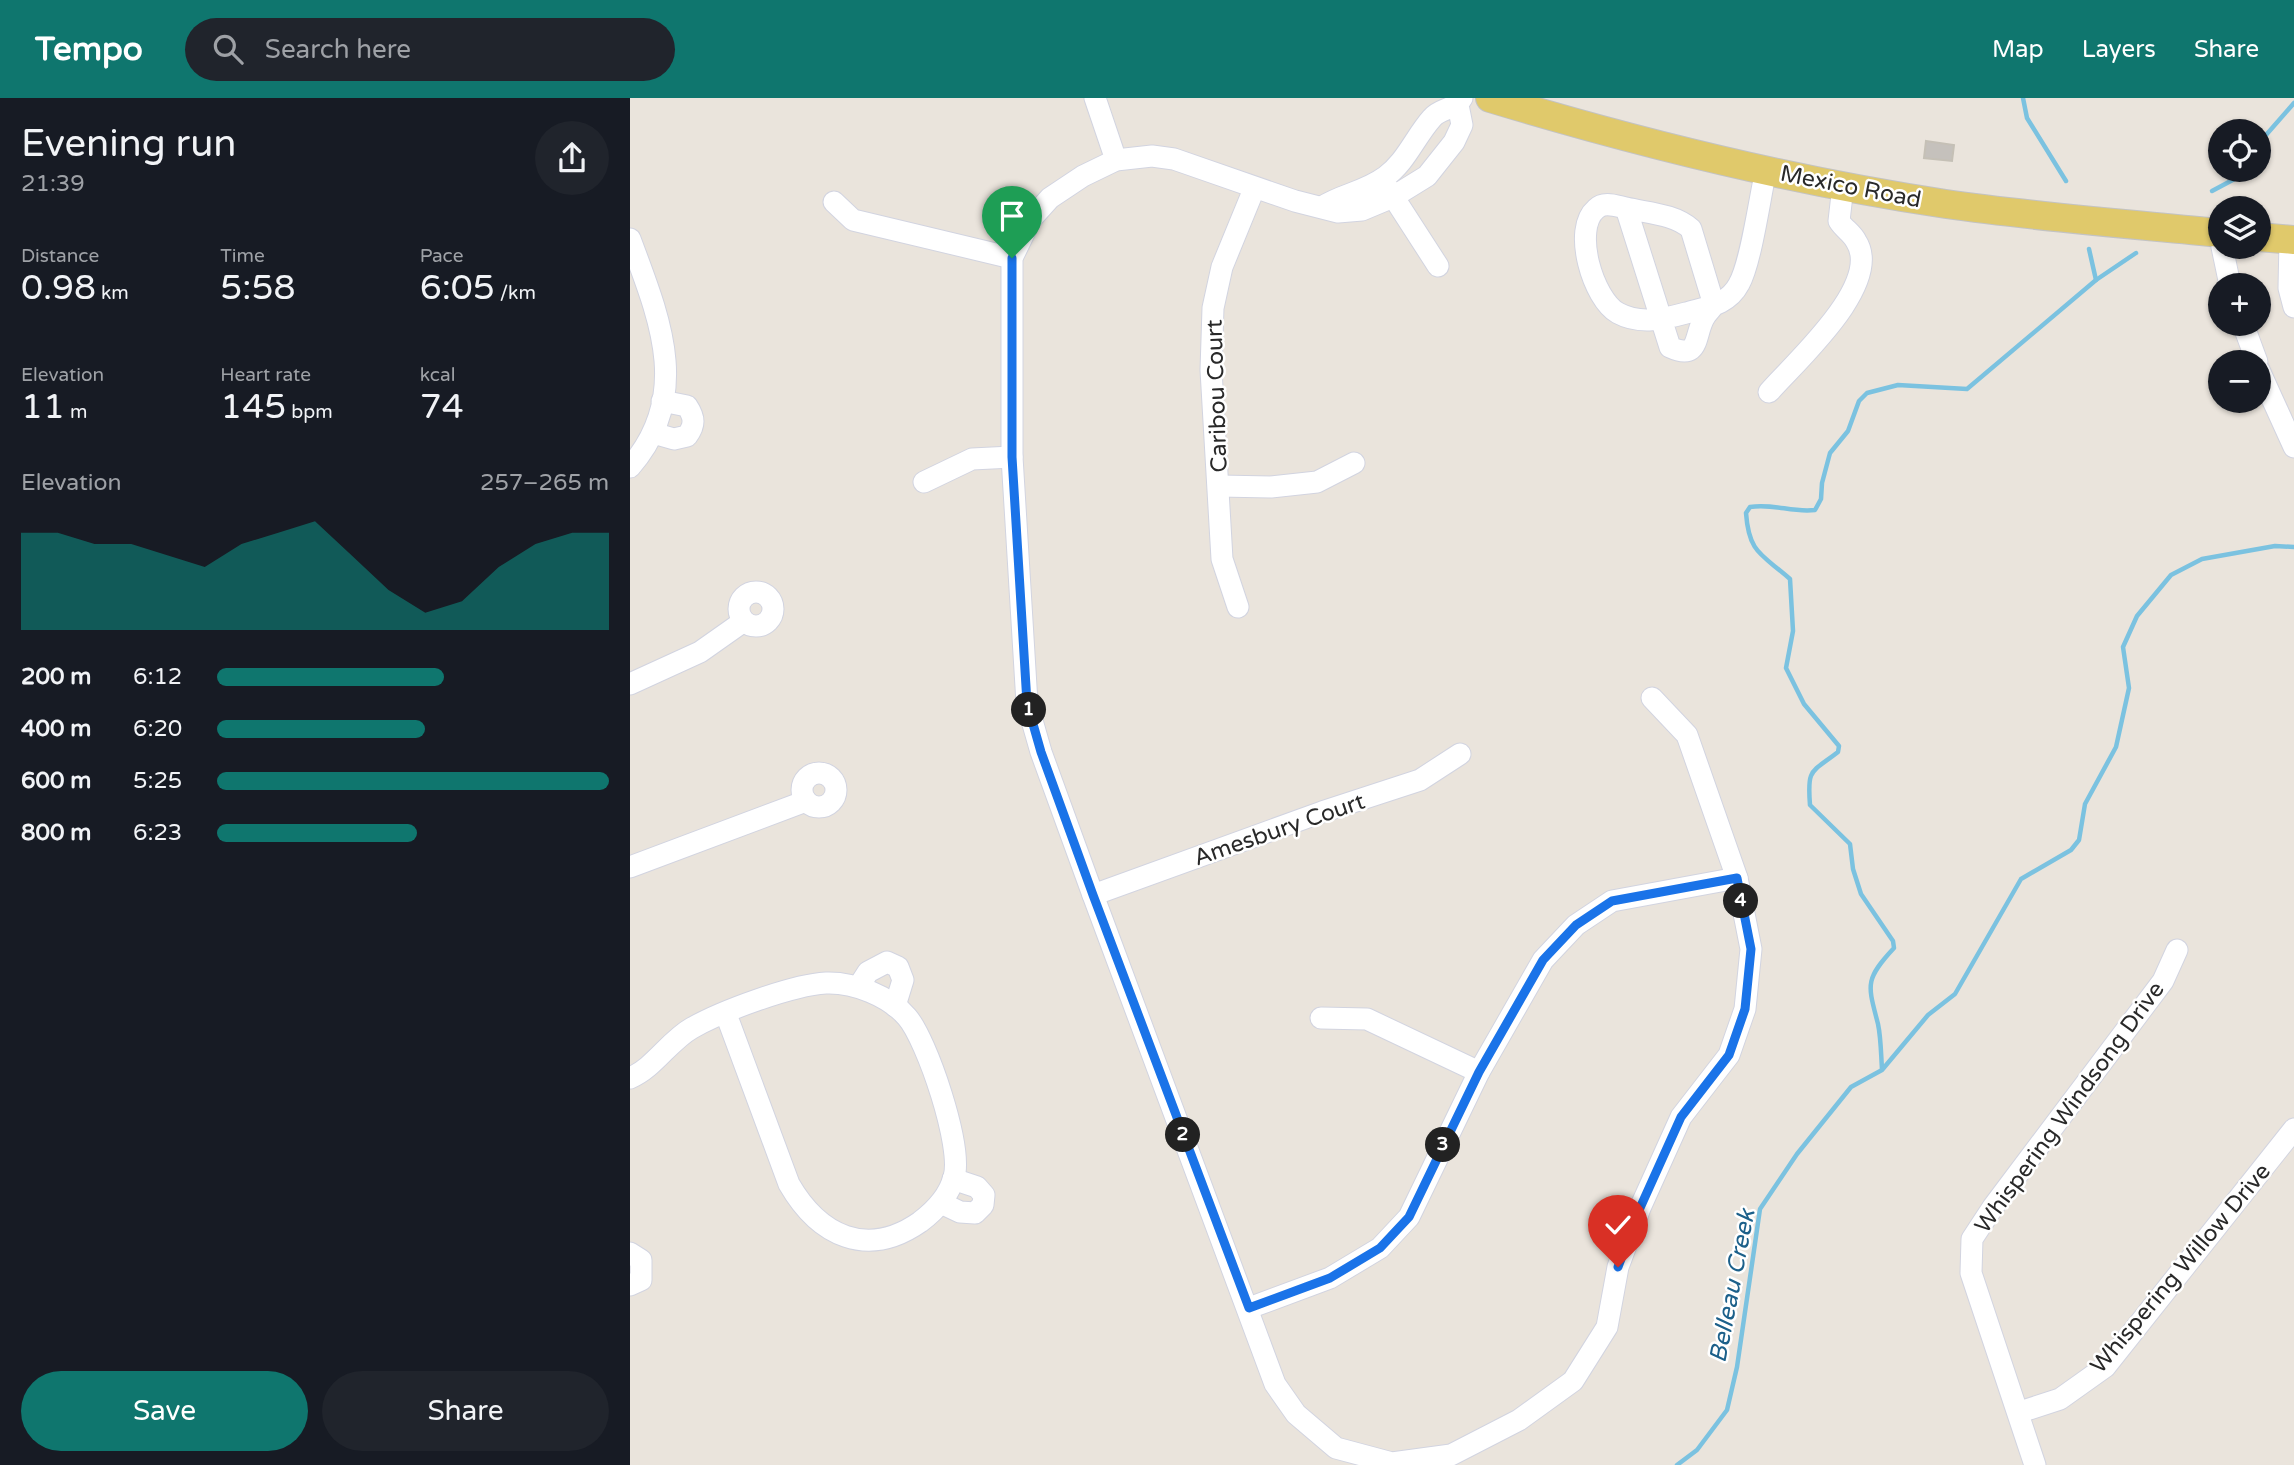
<!DOCTYPE html>
<html lang="en">
<head>
<meta charset="utf-8">
<style>
  :root { --surface:#171b24; --page:#20242c; --text:#f1f3f6; --muted:#9ea1a6; --accent:#0f766e }
  body { margin:0; font-family:"Varela Round",sans-serif; background:var(--page); color:var(--text); height:100vh; display:flex; flex-direction:column; font-size:26px; white-space:nowrap }
  * { box-sizing:border-box; margin:0 }
  p { font-size:23px; color:var(--muted) }
  .icon { flex:none; width:38px; height:38px; fill:none; stroke:currentColor; stroke-width:2; stroke-linecap:round; stroke-linejoin:round }
  .map { position:relative; flex:1; overflow:hidden }
  .panel { display:flex; flex-direction:column; background:var(--surface); width:630px }
  .panel>* { flex:none }
  .fabs { position:absolute; left:1578px; top:21px; display:grid; gap:14px }
  .fabs a { display:grid; place-items:center; width:63px; height:63px; border-radius:50%; background:var(--surface); box-shadow:0 2px 5px #0004; font-size:35px }
  .pin { position:absolute; display:grid; place-items:center; width:60px; height:60px; color:#fff; margin:-72px -30px; border-radius:50% 50% 50% 0; rotate:-45deg; box-shadow:0 0 7px #0007 }
  .pin .icon { rotate:45deg }
  .km { position:absolute; width:35px; height:35px; margin:-18px; border-radius:50%; background:#222; color:#fff; font-size:19px; line-height:35px; text-align:center }
  .round { display:grid; place-items:center; flex:none; width:74px; height:74px; border-radius:37px; background:var(--page) }
  .headline { display:flex; align-items:center; justify-content:space-between; height:119px; padding:0 21px }
  h1 { font-size:38px; font-weight:600; line-height:52px }
  .stats { display:grid; grid-template-columns:repeat(3,1fr); gap:10px; height:119px; padding:7px 21px }
  .stats div { display:grid; align-content:center }
  .stats b { font-size:35px; font-weight:600 }
  .stats small { font-size:19px; font-weight:400 }
  .stats p { font-size:19px }
  .chart { height:196px; padding:14px 21px }
  .chart p { display:flex; justify-content:space-between }
  .chart svg { width:100%; height:126px; margin-top:7px; fill:var(--accent); opacity:.7 }
  .action { display:flex; gap:14px; margin-top:auto; padding:14px 21px }
  .action a { flex:1; height:80px; border-radius:42px; background:var(--accent); color:#fff; font-size:28px; font-weight:600; line-height:80px; text-align:center }
  .action a+a { background:var(--page); color:var(--text) }
  ul { padding:0 21px; list-style:none; font-size:23px }
  li { display:grid; grid-template-columns:112px 84px 1fr; align-items:center; height:52px }
  li i { height:18px; border-radius:9px; background:var(--accent) }
  header { display:flex; align-items:center; gap:42px; box-sizing:border-box; height:98px; padding:0 35px; background:var(--accent); color:#fff }
  header strong { font-size:33px }
  nav { display:flex; gap:38px; margin-inline-start:auto; font-size:24px }
  .search { width:490px; height:63px; background:var(--page); display:flex; align-items:center; gap:18px; box-sizing:border-box; padding:0 24px; border-radius:38px; color:var(--muted); font-size:26px }
  main { display:flex; flex:1; min-height:0 }
  .map>svg:first-child { display:block }
</style>
</head>
<body>
<header>
<strong>Tempo</strong>
<div class="search"><svg class="icon" aria-label="search" viewBox="0 0 24 24"><circle cx="10" cy="10" r="6"/><path d="M15 15l6 6"/></svg>Search here</div>
<nav><a>Map</a><a>Layers</a><a>Share</a></nav>
</header>
<main>
<section class="panel">
<div class="headline"><div><h1>Evening run</h1><p>21:39</p></div><a class="round"><svg class="icon" aria-label="share" viewBox="0 0 24 24"><path d="M12 15V3M7 8l5-5 5 5M5 13v7h14v-7"/></svg></a></div>
<div class="stats">
<div><p>Distance</p><b>0.98<small> km</small></b></div>
<div><p>Time</p><b>5:58</b></div>
<div><p>Pace</p><b>6:05<small> /km</small></b></div>
</div>
<div class="stats">
<div><p>Elevation</p><b>11<small> m</small></b></div>
<div><p>Heart rate</p><b>145<small> bpm</small></b></div>
<div><p>kcal</p><b>74</b></div>
</div>
<div class="chart"><p><span>Elevation</span>257–265 m</p>
<svg viewBox="0 0 160 44" preserveAspectRatio="none"><path d="M0 44V10L10 10L20 14L30 14L40 18L50 22L60 14L70 10L80 6L90 18L100 30L110 38L120 34L130 22L140 14L150 10L160 10V44z"/></svg>
</div>
<ul>
<li><b>200 m</b>6:12<i style="width:58%"></i></li>
<li><b>400 m</b>6:20<i style="width:53%"></i></li>
<li><b>600 m</b>5:25<i style="width:100%"></i></li>
<li><b>800 m</b>6:23<i style="width:51%"></i></li>
</ul>
<div class="action"><a>Save</a><a>Share</a></div>
</section>
<div class="map">
<svg width="1664" height="1367" viewBox="0 0 1664 1367">
  <rect width="100%" height="100%" fill="#eae4dc"/>
  <g fill="none" stroke-linecap="round" stroke-linejoin="round">
    <g stroke="#7bc2e0" stroke-width="4.5">
      <polyline points="1393,0 1397,20 1436,83"/>
      <polyline points="1629,45 1664,5"/>
      <polyline points="1582,93 1612,77 1615,72"/>
      <polyline points="1459,151 1466,182"/>
      <path d="M1252,971C1251,957 1251,940 1248,926C1238,887 1234,882 1264,850L1263,843L1231,796L1223,771L1220,746L1180,707C1177,670 1181,675 1208,654L1209,648L1174,606L1156,570L1163,533L1160,481C1132,456 1119,456 1116,415L1120,409C1144,405 1162,415 1185,412L1191,401L1192,385L1200,355L1218,333L1229,303L1237,295L1268,287L1337,291L1466,182L1506,155"/>
      <polyline points="1047,1367 1067,1352 1097,1312 1107,1269 1130,1111 1167,1056 1221,989 1252,972 1298,917 1325,896 1391,781 1441,752 1449,742 1455,706 1486,649 1499,590 1493,549 1507,518 1541,477 1572,461 1645,448 1664,449"/>
    </g>
  </g>
  <polygon fill="#c5c1bc" stroke="#c5c0b6" stroke-width="2" points="1296,43 1324,47 1322,63 1294,60"/>
  <g fill="none" stroke-linecap="round" stroke-linejoin="round">
    <g stroke="#d2d4e0" stroke-width="23">
      <g id="minor">
        <polyline points="465,0 486,62"/>
        <polyline points="828,7 832,27 824,44 797,78 763,99 732,112 708,114 665,103 544,61 522,58 486,62 453,78 420,100 401,121 382,160 382,359 397,605 411,654 463,797 645,1286 666,1316 706,1350 762,1365 821,1357 889,1322 943,1283 977,1229 988,1169 1010,1110 1051,1019 1099,957 1115,911 1121,851 1107,780 1057,637 1022,600"/>
        <polyline points="757,89 808,168"/>
        <polyline points="204,104 223,122 382,160"/>
        <path d="M692,109C712,96 735,94 755,79C776,64 785,39 802,20C810,10 825,12 832,0"/>
        <path d="M996,110L1040,249C1070,263 1064,238 1074,220C1076,216 1081,211 1084,207L1061,131C1045,116 1017,115 996,110C986,108 974,103 966,111C942,131 963,201 988,215C1010,227 1034,221 1056,215C1077,209 1098,207 1109,186C1121,165 1130,98 1136,72"/>
        <path d="M0,141C29,219 63,297 0,369"/>
        <polyline points="1660,142 1659,190 1664,209"/>
        <polyline points="1592,149 1600,187"/>
        <polyline points="1613,226 1627,264"/>
        <polyline points="1629,272 1664,349"/>
        <path d="M1139,294C1164,265 1254,186 1226,143C1222,135 1214,131 1209,123L1213,88"/>
        <path d="M23,335L44,341L57,338C65,327 65,320 57,308L32,303"/>
        <polyline points="294,384 342,361 382,359"/>
        <polyline points="589,388 641,389 687,384 724,365"/>
        <circle cx="126" cy="511" r="17"/>
        <polyline points="608,509 592,461 581,272 583,210 592,169 624,91"/>
        <polyline points="0,586 70,554 114,523"/>
        <circle cx="189" cy="692" r="17"/>
        <polyline points="0,769 176,703"/>
        <polyline points="463,797 692,714 790,682 830,656"/>
        <polyline points="229,888 238,874 257,864 268,869 273,882 265,908"/>
        <polyline points="691,920 737,921 849,974"/>
        <path d="M0,980C24,970 39,943 62,930C92,913 162,887 196,885C224,884 259,898 277,919C297,942 333,1049 324,1079C319,1098 306,1112 290,1124C237,1161 189,1138 159,1086L96,916"/>
        <polyline points="311,1105 330,1114 345,1115 353,1107 354,1097 347,1089 323,1081"/>
        <polyline points="0,1155 11,1162 11,1182 0,1187"/>
        <polyline points="619,1210 700,1180 750,1150 779,1119 849,974 913,862 946,827 982,803 1107,780"/>
        <polyline points="1390,1314 1430,1301 1475,1269 1664,1031"/>
        <polyline points="1405,1367 1341,1175 1342,1141 1363,1109 1533,883 1547,852"/>
      </g>
    </g>
    <g stroke="#c3c3c3" stroke-width="30">
      <g id="major">
        <path d="M860,0C1009,45 1162,83 1316,106C1407,119 1499,126 1591,135"/>
        <polyline points="1629,139 1664,142"/>
      </g>
    </g>
    <use href="#minor" stroke="#fff" stroke-width="21"/>
    <use href="#major" stroke="#e0c96b" stroke-width="28"/>
  </g>
  <g fill="none" stroke-linecap="round" stroke-linejoin="round">
    <g stroke="#fff" stroke-width="14">
      <polyline id="route" points="382,160 382,359 397,605 411,654 463,797 619,1210 700,1180 750,1150 779,1119 849,974 913,862 946,827 982,803 1107,780 1121,851 1115,911 1099,957 1051,1019 1010,1110 988,1169"/>
    </g>
    <use href="#route" stroke="#1a73e8" stroke-width="9"/>
  </g>
  <g text-anchor="middle" stroke-width="5" stroke-linejoin="round" paint-order="stroke">
    <g font-size="23" fill="#292929" stroke="#fff">
      <text transform="translate(1221 88) rotate(11)" y="8">Mexico Road</text>
      <text transform="translate(586 298) rotate(-92)" y="8">Caribou Court</text>
      <text transform="translate(649 731) rotate(-19)" y="8">Amesbury Court</text>
      <text transform="translate(1439 1009) rotate(-54)" y="8">Whispering Windsong Drive</text>
      <text transform="translate(1550 1170) rotate(-50)" y="8">Whispering Willow Drive</text>
    </g>
    <g font-size="24" font-style="italic" fill="#1c608a" stroke="#fff">
      <text transform="translate(1102 1188) rotate(-79)" y="8">Belleau Creek</text>
    </g>
  </g>
</svg>
<div class="fabs">
<a><svg class="icon" aria-label="locate" viewBox="0 0 24 24"><circle cx="12" cy="12" r="6"/><path d="M12 2v4M12 18v4M2 12h4M18 12h4"/></svg></a>
<a><svg class="icon" aria-label="layers" viewBox="0 0 24 24"><path d="M12 4l9 5-9 5-9-5zM3 14l9 5 9-5"/></svg></a>
<a>+</a>
<a>−</a>
</div>
<div class="pin" style="left:382px;top:160px;background:#1e9e55"><svg class="icon" aria-label="arrive" viewBox="0 0 24 24"><path d="M6 21V4h12l-3 4 3 4H6"/></svg></div>
<div class="pin" style="left:988px;top:1169px;background:#d93025"><svg class="icon" aria-label="check" viewBox="0 0 24 24"><path d="M5 12l5 5 9-10"/></svg></div>
<b class="km" style="left:399px;top:612px">1</b>
<b class="km" style="left:553px;top:1037px">2</b>
<b class="km" style="left:813px;top:1047px">3</b>
<b class="km" style="left:1111px;top:803px">4</b>
</div>
</main>
</body>
</html>
